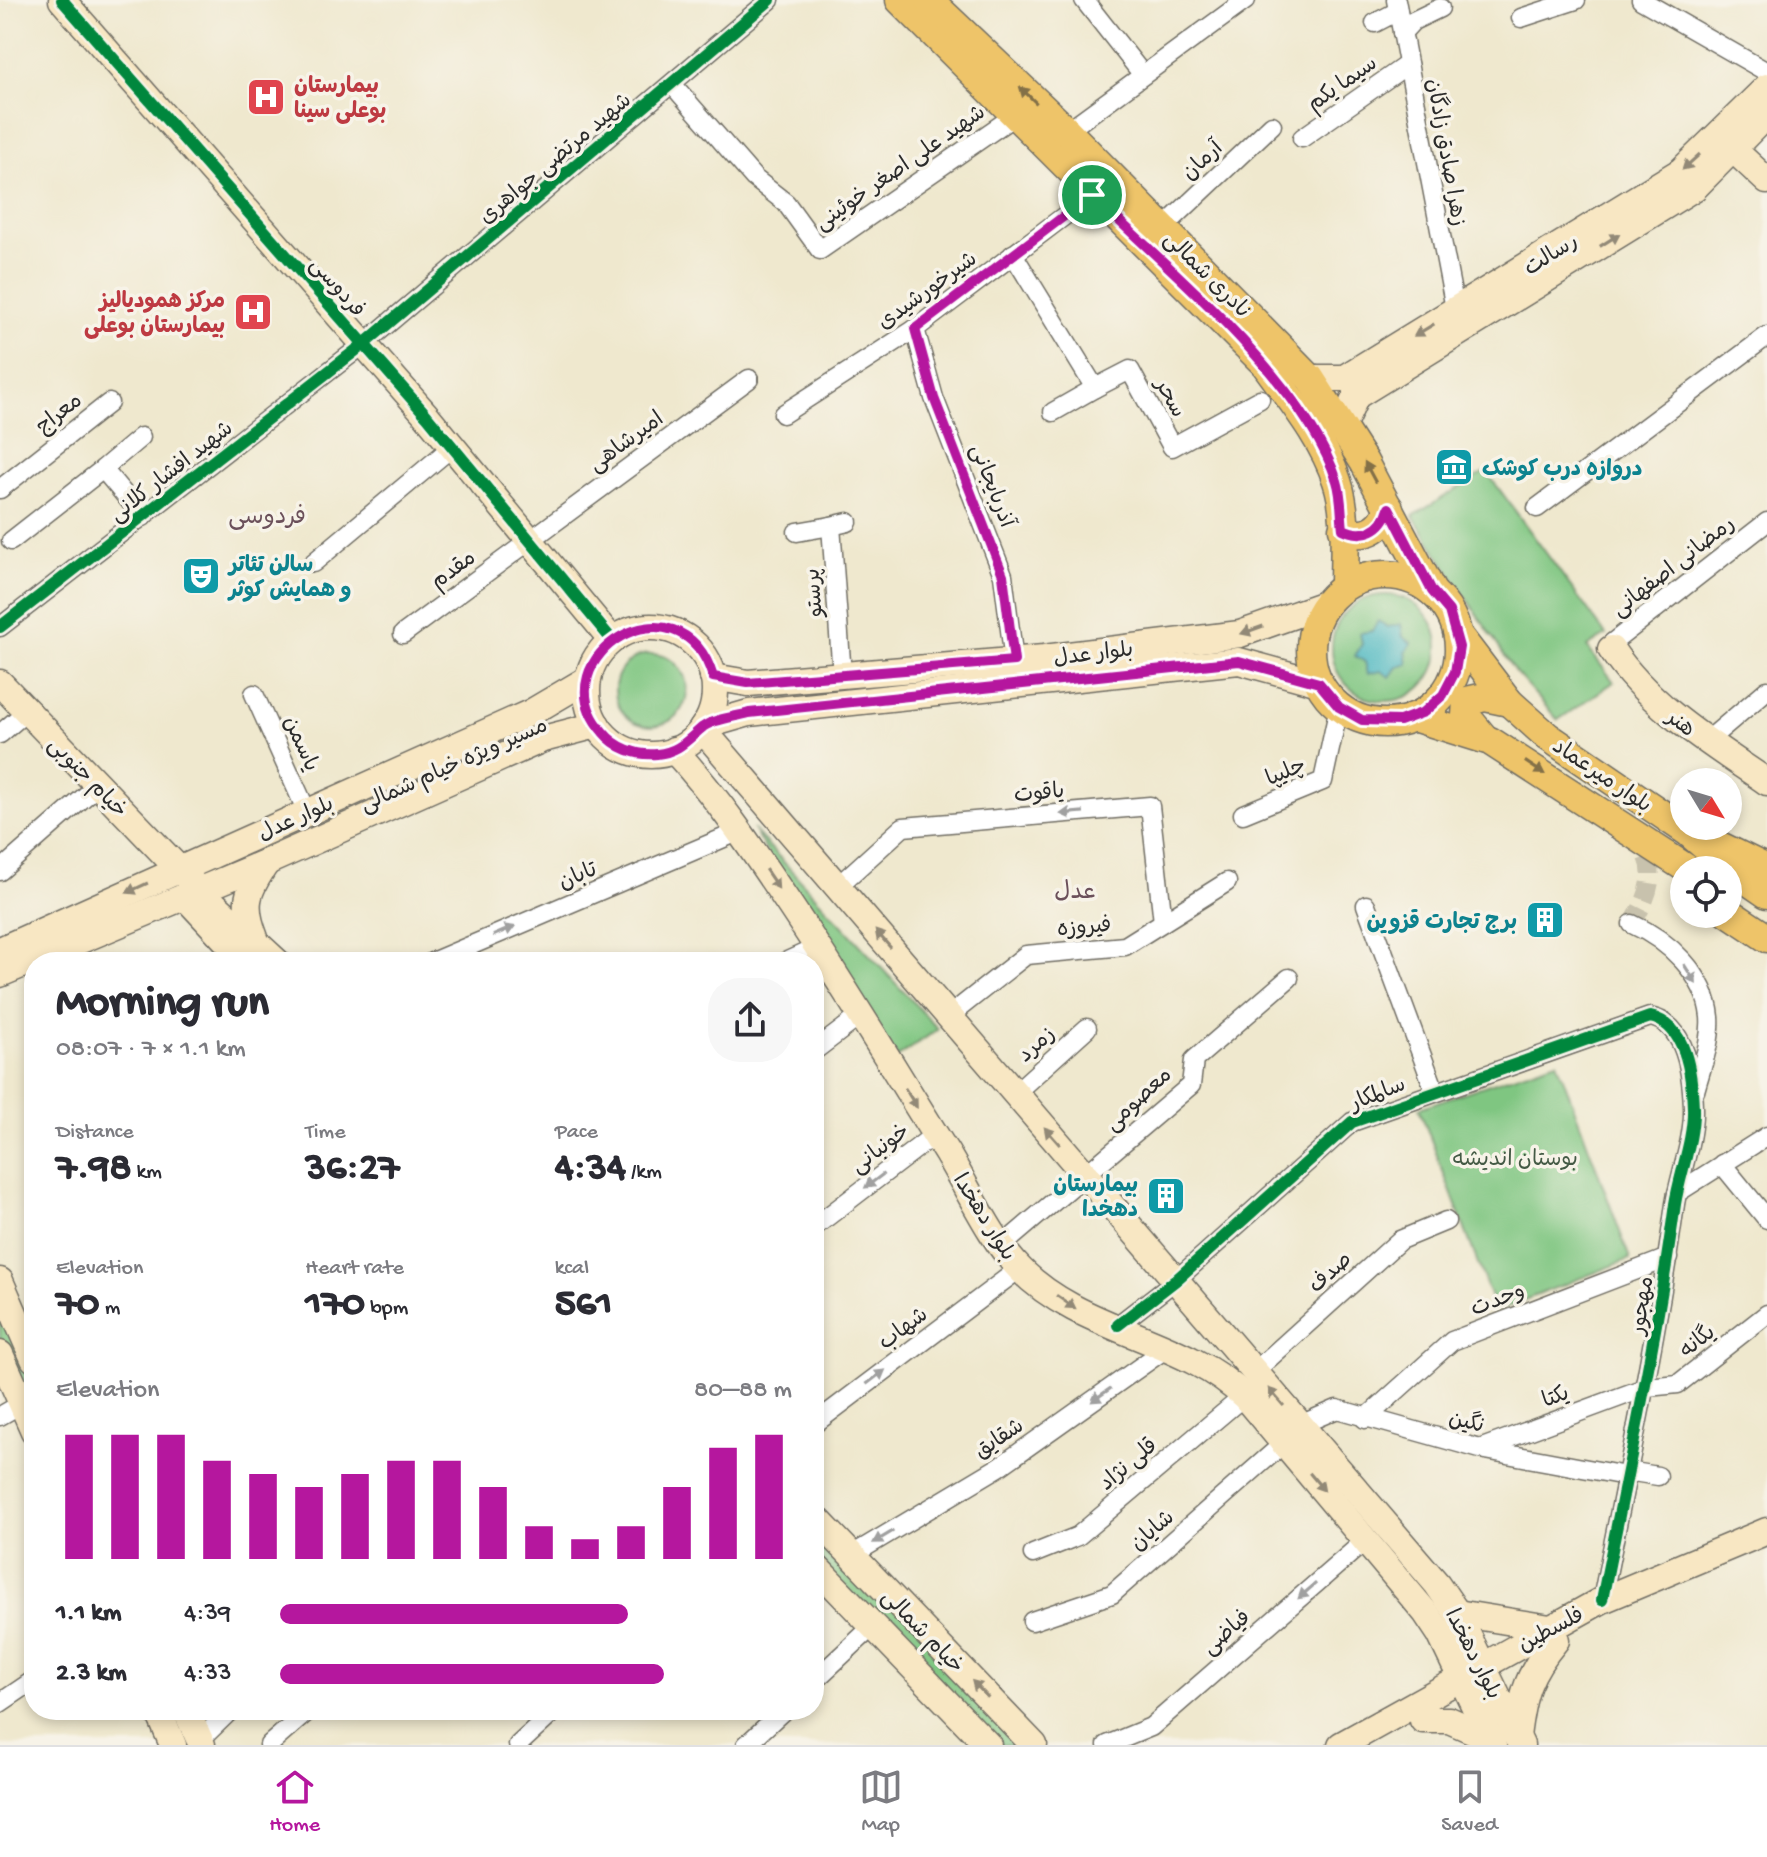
<!DOCTYPE html>
<html lang="en">
<head>
<meta charset="utf-8">
<style>
  :root { --surface:#fff; --page:#f7f7f7; --text:#2b2b33; --muted:#7c7c81; --line:#e1e1e2; --accent:#b5179e }
  body { margin:0; font-family:"Gochi Hand","Playpen Sans Arabic",sans-serif; background:var(--page); color:var(--text); height:100vh; display:flex; flex-direction:column; font-size:30px; white-space:nowrap }
  * { box-sizing:border-box; margin:0 }
  p { font-size:26px; color:var(--muted) }
  .icon { flex:none; width:44px; height:44px; fill:none; stroke:currentColor; stroke-width:2; stroke-linecap:round; stroke-linejoin:round }
  .map { position:relative; flex:1; overflow:hidden }
  .drawer { position:absolute; left:24px; top:952px; width:800px; height:768px; display:flex; flex-direction:column; background:var(--surface); border-radius:32px; box-shadow:0 4px 12px #0003 }
  .drawer>* { flex:none }
  .needle { width:52px; rotate:128deg }
  .controls { position:absolute; left:1670px; top:768px; display:grid; gap:16px }
  .controls a { display:grid; place-items:center; width:72px; height:72px; border-radius:50%; background:var(--surface); box-shadow:0 4px 12px #0003; font-size:40px }
  .pin { position:absolute; display:grid; place-items:center; width:68px; height:68px; color:#fff; margin:-34px; border:4px solid #fff; border-radius:50%; box-shadow:0 2px 8px #0007 }
  .round { display:grid; place-items:center; flex:none; width:84px; height:84px; border-radius:32px; background:var(--page) }
  .headline { display:flex; align-items:center; justify-content:space-between; height:136px; padding:0 32px }
  h1 { font-size:44px; font-weight:700; line-height:60px }
  .stats { display:grid; grid-template-columns:repeat(3,1fr); gap:12px; height:136px; padding:8px 32px }
  .stats div { display:grid; align-content:center }
  .stats b { font-size:40px; font-weight:700 }
  .stats small { font-size:22px; font-weight:400 }
  .stats p { font-size:22px }
  .chart { height:224px; padding:16px 32px }
  .chart p { display:flex; justify-content:space-between }
  .chart svg { width:100%; height:144px; margin-top:8px; stroke:var(--accent); stroke-width:6 }
  ul { padding:0 32px; list-style:none; font-size:26px }
  li { display:grid; grid-template-columns:128px 96px 1fr; align-items:center; height:60px }
  li i { height:20px; border-radius:10px; background:var(--accent) }
  .tab-bar { display:flex; justify-content:space-around; align-items:center; height:112px; border-top:2px solid var(--line); background:var(--surface); font-size:22px; color:var(--muted) }
  .tab-bar a { display:grid; justify-items:center; gap:4px }
  .tab-bar .selected { color:var(--accent) }
  .map>svg:first-child { display:block }
</style>
</head>
<body>
<div class="map">
<svg width="1767" height="1745" viewBox="0 0 1767 1745">
  <rect width="100%" height="100%" fill="#f7f3e8"/>
  <filter id="ink" filterUnits="userSpaceOnUse"><feTurbulence type="fractalNoise" baseFrequency=".0125" numOctaves="2"/><feDisplacementMap in="SourceGraphic" scale="16" xChannelSelector="R" yChannelSelector="G"/><feConvolveMatrix kernelMatrix="1 2 1 2 8 2 1 2 1" color-interpolation-filters="sRGB"/></filter>
  <filter id="wash" filterUnits="userSpaceOnUse"><feTurbulence type="fractalNoise" baseFrequency=".006" numOctaves="4" result="noise"/><feDisplacementMap in="SourceGraphic" scale="32" xChannelSelector="R" yChannelSelector="G"/><feGaussianBlur stdDeviation="1.8" result="paint"/><feColorMatrix in="noise" values="0 0 0 0 0 0 0 0 0 0 0 0 0 0 0 0 0 1.4 0 .05"/><feComposite in="paint" operator="in"/></filter>
  <g filter="url(#wash)">
    <rect width="100%" height="100%" fill="#efe8ce"/>
    <g fill="#7fc681" stroke="#557856" stroke-width="2">
      <polygon points="1486,471 1606,635 1587,647 1614,682 1558,720 1515,672 1413,516"/>
      <circle cx="1385" cy="648" r="53"/>
      <circle cx="651" cy="690" r="36"/>
      <polygon points="753,829 938,1029 892,1061"/>
      <polygon points="1557,1061 1630,1259 1496,1311 1419,1108"/>
      <polygon points="0,1281 34,1359 34,1431 0,1354"/>
      <polygon points="814,1516 1034,1745 988,1745 814,1565"/>
    </g>
    <polygon fill="#48b7c1" stroke="#3a7176" stroke-width="2" points="1378,621 1388,627 1401,624 1403,637 1412,643 1406,652 1408,664 1397,667 1390,677 1381,671 1368,674 1365,662 1355,656 1362,644 1360,633 1372,631"/>
  </g>
  <g filter="url(#ink)">
    <g fill="none" stroke-linecap="round" stroke-linejoin="round">
      <path stroke="#c8c2ad" stroke-width="18" stroke-dasharray="18 9" stroke-linecap="butt" d="M1632,924C1649,897 1662,865 1635,840"/>
      <g stroke="#706d64" stroke-width="21">
        <g id="street">
          <polyline points="1084,0 1143,75"/>
          <polyline points="1396,0 1457,319"/>
          <polyline points="1641,0 1767,72"/>
          <polyline points="1521,18 1576,0"/>
          <polyline points="1375,23 1398,11"/>
          <polyline points="1402,33 1413,21 1440,8"/>
          <polyline points="672,84 754,178 786,203 820,250 1014,116"/>
          <polyline points="1067,131 1246,0"/>
          <polyline points="1302,138 1408,64"/>
          <polyline points="1163,228 1272,125"/>
          <polyline points="1013,254 1095,388 1130,370 1172,447 1260,399"/>
          <polyline points="915,329 934,398 1003,575 1014,661"/>
          <polyline points="1053,412 1095,388"/>
          <polyline points="783,414 915,329 1092,195"/>
          <polyline points="103,469 141,437"/>
          <polyline points="0,489 109,403"/>
          <polyline points="1537,508 1767,336"/>
          <polyline points="797,532 831,526"/>
          <polyline points="11,541 103,469 143,517"/>
          <polyline points="313,563 452,447"/>
          <polyline points="0,627 364,344 770,0"/>
          <polyline points="403,634 749,379"/>
          <polyline points="1611,649 1612,643 1767,522"/>
          <polyline points="842,675 831,526 848,522"/>
          <polyline points="254,694 307,812"/>
          <polyline points="0,734 27,711"/>
          <polyline points="1707,741 1767,690"/>
          <polyline points="1243,814 1323,781 1339,707"/>
          <polyline points="0,871 98,785"/>
          <polyline points="838,886 903,827 1150,806 1163,922"/>
          <polyline points="1366,905 1435,1091"/>
          <path d="M1632,924C1668,940 1706,975 1710,1017C1712,1041 1701,1068 1695,1091"/>
          <polyline points="432,962 740,831"/>
          <polyline points="785,962 818,947"/>
          <polyline points="949,1016 1026,955 1125,946 1227,882"/>
          <polyline points="814,1051 860,1016"/>
          <polyline points="1015,1093 1087,1028"/>
          <polyline points="1722,1164 1767,1219"/>
          <polyline points="1677,1193 1767,1136"/>
          <polyline points="814,1227 934,1135"/>
          <polyline points="1003,1245 1191,1085 1194,1060 1289,978"/>
          <path d="M1118,1325L1176,1280L1352,1122L1650,1017C1687,1024 1692,1076 1693,1108C1694,1139 1680,1173 1675,1204C1657,1337 1628,1468 1602,1600"/>
          <polyline points="1254,1372 1400,1240 1446,1221"/>
          <polyline points="0,1416 21,1404"/>
          <polyline points="1365,1419 1452,1341 1668,1258"/>
          <polyline points="814,1424 1019,1269"/>
          <polyline points="1300,1425 1337,1409 1480,1449 1626,1476"/>
          <polyline points="1482,1448 1647,1387 1678,1384 1767,1314"/>
          <polyline points="1627,1471 1658,1476"/>
          <polyline points="1033,1554 1078,1536 1244,1396"/>
          <polyline points="852,1555 999,1467 1164,1350"/>
          <polyline points="1032,1621 1112,1594 1284,1443"/>
          <polyline points="814,1681 872,1627"/>
          <polyline points="0,1703 34,1680"/>
          <polyline points="200,1740 231,1710"/>
          <polyline points="269,1745 309,1710"/>
          <polyline points="518,1745 556,1710"/>
          <polyline points="746,1745 784,1710"/>
          <polyline points="1107,1745 1151,1727 1366,1540"/>
        </g>
      </g>
      <g stroke="#706d64" stroke-width="29">
        <g id="secondary">
          <polyline points="62,0 427,416 612,640"/>
          <polyline points="1720,137 1767,181"/>
          <polyline points="1310,378 1344,378 1681,171 1767,87"/>
          <polyline points="1343,425 1356,396 1694,188 1767,114"/>
          <circle cx="651" cy="691" r="64"/>
          <path d="M1611,649C1650,707 1710,743 1767,782"/>
          <polyline points="713,677 748,683 1044,658 1240,634 1325,604"/>
          <polyline points="0,683 200,891 277,962"/>
          <polyline points="704,726 749,713 1239,661 1319,683"/>
          <polyline points="702,729 1437,1584 1457,1613 1521,1745"/>
          <path d="M674,750C717,797 748,843 783,895C840,979 892,1066 946,1152C968,1188 991,1240 1020,1269C1081,1332 1183,1337 1245,1397L1426,1613L1440,1634L1493,1745"/>
          <polyline points="190,902 246,962"/>
          <path d="M255,938C242,905 246,892 267,862"/>
          <polyline points="0,950 532,712 588,679"/>
          <polyline points="0,974 267,862 543,739 597,725"/>
          <polyline points="0,1281 34,1359"/>
          <polyline points="0,1354 34,1431"/>
          <polyline points="814,1516 1034,1745"/>
          <polyline points="814,1565 988,1745"/>
          <polyline points="1457,1613 1550,1628"/>
          <polyline points="158,1710 173,1745"/>
          <polyline points="186,1710 202,1745"/>
          <polyline points="1423,1720 1449,1720 1490,1738"/>
          <path d="M1517,1737C1522,1694 1528,1673 1556,1640"/>
          <polyline points="1341,1745 1602,1600 1767,1531"/>
        </g>
      </g>
      <g stroke="#706d64" stroke-width="31">
        <g id="primary">
          <path d="M900,0L1265,364C1291,400 1323,438 1337,481C1348,513 1344,553 1344,586"/>
          <polyline points="929,0 1067,131 1310,378 1364,462 1432,591"/>
          <path d="M1343,529C1364,539 1382,530 1389,508"/>
          <circle cx="1385" cy="649" r="74"/>
          <polyline points="1458,635 1509,702 1547,736 1688,832 1732,870 1767,894"/>
          <polyline points="1413,717 1490,741 1689,870"/>
          <polyline points="1485,739 1466,716 1467,701 1485,697 1509,702"/>
          <polyline points="1714,843 1767,869"/>
          <polyline points="1728,912 1767,938"/>
        </g>
      </g>
      <use href="#street" stroke="#fff" stroke-width="18"/>
      <use href="#secondary" stroke="#f8e7c3" stroke-width="26"/>
      <use href="#primary" stroke="#eec469" stroke-width="28"/>
      <g stroke="#f7f3e8" stroke-width="17">
        <g id="cycleway">
          <polyline points="62,0 427,416 612,640"/>
          <polyline points="0,627 364,344 770,0"/>
          <path d="M1118,1325L1176,1280L1352,1122L1650,1017C1687,1024 1692,1076 1693,1108C1694,1139 1680,1173 1675,1204C1657,1337 1628,1468 1602,1600"/>
        </g>
      </g>
      <use href="#cycleway" stroke="#00873e" stroke-width="12"/>
    </g>
    <defs><path id="oneway-solid" d="M-6-.8H1V-3.2L6.5 0L1 3.2V.8H-6Z" transform="scale(2)"/></defs>
    <g fill="#837047">
      <use href="#oneway-solid" transform="translate(1028 95) rotate(-136)"/>
      <use href="#oneway-solid" transform="translate(1370 472) rotate(-118)"/>
      <use href="#oneway-solid" transform="translate(1535 768) rotate(33)"/>
    </g>
    <g fill="#928977">
      <use href="#oneway-solid" transform="translate(1691 162) rotate(138)"/>
      <use href="#oneway-solid" transform="translate(1610 240) rotate(-32)"/>
      <use href="#oneway-solid" transform="translate(1424 330) rotate(149)"/>
      <use href="#oneway-solid" transform="translate(1252 630) rotate(161)"/>
      <use href="#oneway-solid" transform="translate(772 879) rotate(56)"/>
      <use href="#oneway-solid" transform="translate(137 888) rotate(155)"/>
      <use href="#oneway-solid" transform="translate(883 939) rotate(-131)"/>
      <use href="#oneway-solid" transform="translate(911 1098) rotate(58)"/>
      <use href="#oneway-solid" transform="translate(1052 1136) rotate(-131)"/>
      <use href="#oneway-solid" transform="translate(1066 1302) rotate(34)"/>
      <use href="#oneway-solid" transform="translate(1276 1397) rotate(-131)"/>
      <use href="#oneway-solid" transform="translate(1317 1482) rotate(50)"/>
      <use href="#oneway-solid" transform="translate(980 1689) rotate(-134)"/>
    </g>
    <g fill="#a0a0a0">
      <use href="#oneway-solid" transform="translate(1072 813) rotate(175)"/>
      <use href="#oneway-solid" transform="translate(504 931) rotate(-23)"/>
      <use href="#oneway-solid" transform="translate(1690 974) rotate(58)"/>
      <use href="#oneway-solid" transform="translate(874 1181) rotate(143)"/>
      <use href="#oneway-solid" transform="translate(876 1377) rotate(-37)"/>
      <use href="#oneway-solid" transform="translate(1101 1395) rotate(145)"/>
      <use href="#oneway-solid" transform="translate(883 1537) rotate(149)"/>
      <use href="#oneway-solid" transform="translate(1307 1591) rotate(139)"/>
    </g>
  </g>
  <g fill="none" stroke-linecap="round" stroke-linejoin="round" filter="url(#ink)">
    <g stroke="#fff" stroke-width="16">
      <path id="route" d="M1092,195C1167,268 1305,381 1337,481C1342,496 1341,514 1343,529C1364,539 1383,530 1389,508L1432,591L1449,611L1459,647L1455,672L1443,695L1424,712L1400,721L1362,720L1339,707L1319,683L1239,661L749,713C736,717 714,719 703,727C687,740 679,752 657,754C637,756 616,748 603,732C537,657 681,570 713,677L748,683L1014,661L1003,575L934,398L915,329Z"/>
    </g>
    <use href="#route" stroke="#b5179e" stroke-width="10"/>
  </g>
  <defs>
    <g id="hospital-square" transform="scale(2)"><rect x="-9" y="-9" width="18" height="18" rx="4" fill="#e0444e" stroke="#f7f3e8"/><path d="M-5-5h3v3.5h4V-5h3V5h-3V1.5h-4V5h-3Z" fill="#fff"/></g>
    <g id="museum-square" transform="scale(2)"><rect x="-9" y="-9" width="18" height="18" rx="4" fill="#0f9aa8" stroke="#f7f3e8"/><path d="M0-6L6-3V-2H-6V-3ZM-5-1h2V3h-2ZM-1-1h2V3h-2ZM3-1h2V3H3ZM-6 4H6V6H-6Z" fill="#fff"/></g>
    <g id="theatre-square" transform="scale(2)"><rect x="-9" y="-9" width="18" height="18" rx="4" fill="#0f9aa8" stroke="#f7f3e8"/><path d="M-5-5.5Q0-4 5-5.5V0Q5 5 0 6Q-5 5-5 0ZM-3.3-2.5H-1v1.5H-3.3ZM1-2.5H3.3v1.5H1ZM-2.8 1Q0 5.5 2.8 1Z" fill="#fff"/></g>
    <g id="building-square" transform="scale(2)"><rect x="-9" y="-9" width="18" height="18" rx="4" fill="#0f9aa8" stroke="#f7f3e8"/><path d="M-4-6H4V6H1V3H-1V6H-4ZM-2.5-4.3h1.7v1.8h-1.7ZM.8-4.3h1.7v1.8H.8ZM-2.5-1h1.7V.8h-1.7ZM.8-1h1.7V.8H.8Z" fill="#fff"/></g>
  </defs>
  <g fill-rule="evenodd">
    <use href="#hospital-square" x="266" y="97"/>
    <use href="#hospital-square" x="253" y="312"/>
    <use href="#museum-square" x="1454" y="467"/>
    <use href="#theatre-square" x="201" y="576"/>
    <use href="#building-square" x="1545" y="920"/>
    <use href="#building-square" x="1166" y="1196"/>
  </g>
  <g text-anchor="middle" stroke-width="7" stroke-linejoin="round" paint-order="stroke">
    <g font-size="22" fill="#2b2b2b" stroke="#f7f3e8">
      <text transform="translate(1341 82) rotate(-35)" y="8">سیما یکم</text>
      <text transform="translate(1448 152) rotate(80)" y="8">زهرا صادق زادگان</text>
      <text transform="translate(554 157) rotate(-40)" y="8">شهید مرتضی جواهری</text>
      <text transform="translate(1201 159) rotate(-43)" y="8">آرمان</text>
      <text transform="translate(899 166) rotate(-35)" y="8">شهید علی اصغر خوئینی</text>
      <text transform="translate(1550 253) rotate(-32)" y="8">رسالت</text>
      <text transform="translate(1209 274) rotate(45)" y="8">نادری شمالی</text>
      <text transform="translate(339 286) rotate(49)" y="8">فردوسی</text>
      <text transform="translate(926 289) rotate(-36)" y="8">شیرخورشیدی</text>
      <text transform="translate(1172 397) rotate(61)" y="8">سحر</text>
      <text transform="translate(58 412) rotate(-38)" y="8">معراج</text>
      <text transform="translate(625 440) rotate(-36)" y="8">امیرشاهی</text>
      <text transform="translate(170 470) rotate(-38)" y="8">شهید افشار کلانی</text>
      <text transform="translate(994 485) rotate(69)" y="8">آذربایجانی</text>
      <text transform="translate(1672 565) rotate(-38)" y="8">رمضانی اصفهانی</text>
      <text transform="translate(452 568) rotate(-36)" y="8">مقدم</text>
      <text transform="translate(812 593) rotate(-94)" y="8">پرستو</text>
      <text transform="translate(1093 652) rotate(-7)" y="8">بلوار عدل</text>
      <text transform="translate(1682 722) rotate(37)" y="8">هنر</text>
      <text transform="translate(303 743) rotate(66)" y="8">یاسمن</text>
      <text transform="translate(453 763) rotate(-24)" y="8">مسیر ویژه خیام شمالی</text>
      <text transform="translate(1285 770) rotate(-23)" y="8">چلیپا</text>
      <text transform="translate(1603 774) rotate(34)" y="8">بلوار میرعماد</text>
      <text transform="translate(89 776) rotate(46)" y="8">خیام جنوبی</text>
      <text transform="translate(1039 791) rotate(-5)" y="8">یاقوت</text>
      <text transform="translate(295 817) rotate(-24)" y="8">بلوار عدل</text>
      <text transform="translate(577 874) rotate(-23)" y="8">تابان</text>
      <text transform="translate(1084 925) rotate(-5)" y="8">فیروزه</text>
      <text transform="translate(1035 1043) rotate(-42)" y="8">زمرد</text>
      <text transform="translate(1377 1092) rotate(-22)" y="8">سالمکار</text>
      <text transform="translate(1137 1098) rotate(-43)" y="8">معصومی</text>
      <text transform="translate(879 1147) rotate(-37)" y="8">خونبانی</text>
      <text transform="translate(986 1216) rotate(58)" y="8">بلوار دهخدا</text>
      <text transform="translate(1329 1271) rotate(-42)" y="8">صدف</text>
      <text transform="translate(1497 1298) rotate(-21)" y="8">وحدت</text>
      <text transform="translate(1640 1305) rotate(-81)" y="8">مهجور</text>
      <text transform="translate(902 1327) rotate(-37)" y="8">شهاب</text>
      <text transform="translate(1696 1340) rotate(-38)" y="8">یگانه</text>
      <text transform="translate(1555 1395) rotate(-20)" y="8">یکتا</text>
      <text transform="translate(1467 1420) rotate(14)" y="8">نگین</text>
      <text transform="translate(998 1437) rotate(-34)" y="8">شقایق</text>
      <text transform="translate(1127 1463) rotate(-40)" y="8">قلی نژاد</text>
      <text transform="translate(1151 1529) rotate(-41)" y="8">شایان</text>
      <text transform="translate(1550 1628) rotate(-28)" y="8">فلسطین</text>
      <text transform="translate(924 1630) rotate(46)" y="8">خیام شمالی</text>
      <text transform="translate(1225 1631) rotate(-41)" y="8">فیاضی</text>
      <text transform="translate(1475 1653) rotate(63)" y="8">بلوار دهخدا</text>
    </g>
    <g font-size="22" font-weight="bold" fill="#be3a42" stroke="#f7f3e8" text-anchor="start">
      <text x="294" y="92">بیمارستان<tspan x="294" dy="25">بوعلی سینا</tspan></text>
      <text x="225" y="307" text-anchor="end">مرکز همودیالیز<tspan x="225" dy="25">بیمارستان بوعلی</tspan></text>
    </g>
    <g font-size="22" font-weight="bold" fill="#0d838f" stroke="#f7f3e8" text-anchor="start">
      <text x="1482" y="475">دروازه درب کوشک</text>
      <text x="229" y="571">سالن تئاتر<tspan x="229" dy="25">و همایش کوثر</tspan></text>
      <text x="1517" y="928" text-anchor="end">برج تجارت قزوین</text>
      <text x="1138" y="1191" text-anchor="end">بیمارستان<tspan x="1138" dy="25">دهخدا</tspan></text>
    </g>
    <g font-size="22" fill="#445a45" stroke="#f7f3e8">
      <text x="1515" y="1165">بوستان اندیشه</text>
    </g>
    <g font-size="24" fill="#6b505a" stroke="#f7f3e8">
      <text x="267" y="523">فردوسی</text>
      <text x="1075" y="898">عدل</text>
    </g>
  </g>
</svg>
<div class="controls">
<a><svg class="needle" viewBox="-14 -14 28 28"><path d="M0-13l5 13h-10z" fill="#e53935"/><path d="M0 13l5-13h-10z" fill="#7c7c81"/></svg></a>
<a><svg class="icon" aria-label="locate" viewBox="0 0 24 24"><circle cx="12" cy="12" r="6"/><path d="M12 2v4M12 18v4M2 12h4M18 12h4"/></svg></a>
</div>
<div class="pin" style="left:1092px;top:195px;background:#1e9e55"><svg class="icon" aria-label="arrive" viewBox="0 0 24 24"><path d="M6 21V4h12l-3 4 3 4H6"/></svg></div>
<section class="drawer">
<div class="headline"><div><h1>Morning run</h1><p>08:07 · 7 × 1.1 km</p></div><a class="round"><svg class="icon" aria-label="share" viewBox="0 0 24 24"><path d="M12 15V3M7 8l5-5 5 5M5 13v7h14v-7"/></svg></a></div>
<div class="stats">
<div><p>Distance</p><b>7.98<small> km</small></b></div>
<div><p>Time</p><b>36:27</b></div>
<div><p>Pace</p><b>4:34<small> /km</small></b></div>
</div>
<div class="stats">
<div><p>Elevation</p><b>70<small> m</small></b></div>
<div><p>Heart rate</p><b>170<small> bpm</small></b></div>
<div><p>kcal</p><b>561</b></div>
</div>
<div class="chart"><p><span>Elevation</span>80–88 m</p>
<svg viewBox="0 0 160 44" preserveAspectRatio="none"><path d="M5 44V6M15 44V6M25 44V6M35 44V14M45 44V18M55 44V22M65 44V18M75 44V14M85 44V14M95 44V22M105 44V34M115 44V38M125 44V34M135 44V22M145 44V10M155 44V6"/></svg>
</div>
<ul>
<li><b>1.1 km</b>4:39<i style="width:68%"></i></li>
<li><b>2.3 km</b>4:33<i style="width:75%"></i></li>
</ul>
</section>
</div>
<nav class="tab-bar">
<a class="selected"><svg class="icon" aria-label="home" viewBox="0 0 24 24"><path d="M3 11l9-7 9 7M6 9v11h12V9"/></svg>Home</a>
<a><svg class="icon" aria-label="map" viewBox="0 0 24 24"><path d="M3 6l6-2 6 2 6-2v14l-6 2-6-2-6 2zM9 4v14M15 6v14"/></svg>Map</a>
<a><svg class="icon" aria-label="saved" viewBox="0 0 24 24"><path d="M7 4h10v16l-5-4-5 4z"/></svg>Saved</a>
</nav>
</body>
</html>
